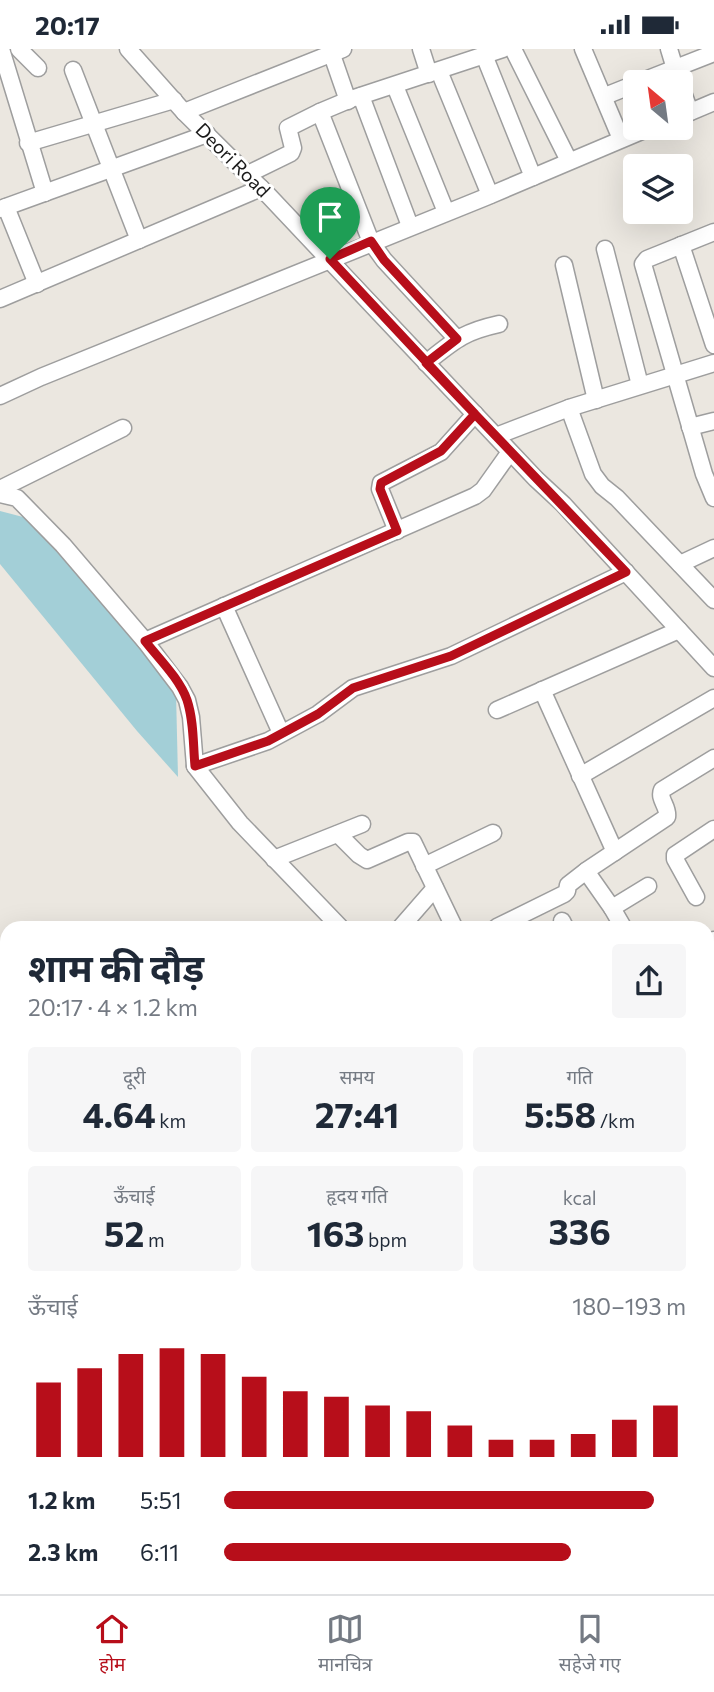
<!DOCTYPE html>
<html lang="hi">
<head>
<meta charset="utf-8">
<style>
  :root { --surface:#fff; --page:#f6f6f7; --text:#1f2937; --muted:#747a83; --line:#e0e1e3; --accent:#b70e1a }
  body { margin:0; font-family:Commissioner,"Noto Sans Devanagari",sans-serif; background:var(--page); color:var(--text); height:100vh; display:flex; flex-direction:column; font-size:26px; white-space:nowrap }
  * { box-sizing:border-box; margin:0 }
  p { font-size:23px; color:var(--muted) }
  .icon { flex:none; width:38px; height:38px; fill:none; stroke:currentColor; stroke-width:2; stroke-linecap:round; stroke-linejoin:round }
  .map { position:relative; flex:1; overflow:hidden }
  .sheet { position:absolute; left:0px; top:872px; width:714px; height:674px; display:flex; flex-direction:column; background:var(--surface); border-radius:21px 21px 0 0; box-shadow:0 7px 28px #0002 }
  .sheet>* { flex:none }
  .needle { width:46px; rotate:331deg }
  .fabs { position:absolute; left:623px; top:21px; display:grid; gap:14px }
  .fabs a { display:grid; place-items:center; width:70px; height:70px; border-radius:7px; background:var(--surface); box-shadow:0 7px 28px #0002; font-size:35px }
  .pin { position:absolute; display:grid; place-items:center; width:60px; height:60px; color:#fff; margin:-72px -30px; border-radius:50% 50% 50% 0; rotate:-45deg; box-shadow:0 0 7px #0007 }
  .pin .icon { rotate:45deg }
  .round { display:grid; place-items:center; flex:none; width:74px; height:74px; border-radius:7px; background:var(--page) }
  .summary { display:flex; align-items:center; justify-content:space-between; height:119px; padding:0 28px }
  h1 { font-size:38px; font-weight:700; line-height:52px }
  .stats { display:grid; grid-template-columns:repeat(3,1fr); gap:10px; height:119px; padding:7px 28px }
  .stats div { display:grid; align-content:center; border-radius:7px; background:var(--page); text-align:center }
  .stats b { font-size:35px; font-weight:700 }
  .stats small { font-size:19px; font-weight:400 }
  .stats p { font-size:19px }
  .chart { height:196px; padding:14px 28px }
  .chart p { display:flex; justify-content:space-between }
  .chart svg { width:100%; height:126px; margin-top:7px; stroke:var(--accent); stroke-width:6 }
  ul { padding:0 28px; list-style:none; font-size:23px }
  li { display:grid; grid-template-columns:112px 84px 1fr; align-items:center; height:52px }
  li i { height:18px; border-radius:9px; background:var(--accent) }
  .status { display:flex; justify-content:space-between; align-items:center; height:49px; padding:0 35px; background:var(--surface); direction:ltr }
  .status svg { height:19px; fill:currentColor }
  .tabs { display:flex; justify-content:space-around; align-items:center; height:98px; border-top:2px solid var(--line); background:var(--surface); font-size:19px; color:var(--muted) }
  .tabs a { display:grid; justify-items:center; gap:4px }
  .tabs .active { color:var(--accent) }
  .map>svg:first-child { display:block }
</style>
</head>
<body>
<div class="status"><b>20:17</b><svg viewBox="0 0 49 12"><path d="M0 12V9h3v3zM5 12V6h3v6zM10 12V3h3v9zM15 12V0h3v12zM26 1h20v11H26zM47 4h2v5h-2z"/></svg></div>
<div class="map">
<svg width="714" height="1545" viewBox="0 0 714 1545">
  <rect width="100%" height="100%" fill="#ebe7e0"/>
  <polygon fill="#a3cfd7" points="0,462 23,468 79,525 140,596 176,644 178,728 137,682 0,515"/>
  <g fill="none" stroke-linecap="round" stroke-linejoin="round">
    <g stroke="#9e9e9e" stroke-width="19">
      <g id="minor">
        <polyline points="1,0 45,144"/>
        <polyline points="19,0 38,19"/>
        <polyline points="128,0 184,63 269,147 536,430 563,455 714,619"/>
        <polyline points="330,0 348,52"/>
        <polyline points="421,0 429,25"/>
        <polyline points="513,0 569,112"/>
        <polyline points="583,0 621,90"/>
        <polyline points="669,0 679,33"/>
        <polyline points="484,6 533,128"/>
        <polyline points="73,21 139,191"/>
        <polyline points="439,22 490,146"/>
        <polyline points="640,33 714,4"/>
        <polyline points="395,37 446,163"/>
        <polyline points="681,38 690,63"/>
        <polyline points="361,47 410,177"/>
        <polyline points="605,47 635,35"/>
        <polyline points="184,63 343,0"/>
        <polyline points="320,63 351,50 503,0"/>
        <polyline points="681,67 714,53"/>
        <polyline points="28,94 174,51"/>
        <polyline points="248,125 291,104 293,99 288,79 320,63 371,193 384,211 457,290"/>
        <polyline points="6,158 37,235"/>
        <polyline points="0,160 207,85"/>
        <polyline points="714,183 647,210 643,215 704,425 714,449"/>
        <polyline points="681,196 714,296"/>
        <polyline points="605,200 640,336"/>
        <polyline points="564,216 596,351"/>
        <polyline points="0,250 261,139"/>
        <path d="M426,314C455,291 463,283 499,275"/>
        <polyline points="0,347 41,328 486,148 649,79"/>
        <polyline points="569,359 593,425 602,437 617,449 714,551"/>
        <polyline points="690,378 714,372"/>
        <polyline points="496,387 569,359 714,314"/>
        <polyline points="0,440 123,379"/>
        <polyline points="0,445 17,449 63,496 145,592 180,638 187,651 191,668 195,717 240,774 340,878"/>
        <polyline points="397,482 380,440 381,434 441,403 475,365"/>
        <polyline points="680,515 714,499"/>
        <polyline points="224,557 281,684"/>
        <polyline points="145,592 475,447 483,441 510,403"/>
        <polyline points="542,641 615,803"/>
        <polyline points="497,661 679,581"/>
        <polyline points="195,717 268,692 318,665 353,639 451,607 626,523"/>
        <polyline points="580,727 714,649"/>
        <polyline points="338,785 359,806 367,811 408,793 413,793 454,878"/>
        <polyline points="274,810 362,775"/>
        <polyline points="424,817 493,784"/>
        <path d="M648,837L612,859L586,822L667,768C669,758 658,750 662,741L714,709"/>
        <polyline points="696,848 675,810 675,806 714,780"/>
        <polyline points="612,859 623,878"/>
        <polyline points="562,872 565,878"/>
        <polyline points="401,878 435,839"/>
        <polyline points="497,878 564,845 567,842 568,836 586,822"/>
        <polyline points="707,895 714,891"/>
        <polyline points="707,960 714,955"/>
        <polyline points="707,1028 714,1024"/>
        <polyline points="707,1078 714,1073"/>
        <polyline points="707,1107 714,1119"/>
        <polyline points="707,1134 714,1130"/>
        <polyline points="707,1189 714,1194"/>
        <polyline points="0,1305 7,1303"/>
        <polyline points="0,1397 7,1395"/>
        <polyline points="0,1468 7,1466"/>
        <polyline points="0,1495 7,1492"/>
        <polyline points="23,1545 40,1538"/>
      </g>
    </g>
    <use href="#minor" stroke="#fff" stroke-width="16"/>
  </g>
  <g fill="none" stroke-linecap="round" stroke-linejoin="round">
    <g stroke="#fff" stroke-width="14">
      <path id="route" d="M330,210L475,365L441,402L381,434L380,440L397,482L145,592C159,610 179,629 187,651C194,672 193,696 195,717L268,692L318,665L353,639L451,607L626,523L426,314L457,290L384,211L371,192L330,210"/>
    </g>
    <use href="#route" stroke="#b70e1a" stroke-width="9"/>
  </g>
  <g text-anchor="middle" stroke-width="6" stroke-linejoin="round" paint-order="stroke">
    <g font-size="19" fill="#1a1a1a" stroke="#fff">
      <text transform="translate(233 111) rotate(45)" y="7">Deori Road</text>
    </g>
  </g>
</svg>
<div class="fabs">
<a><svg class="needle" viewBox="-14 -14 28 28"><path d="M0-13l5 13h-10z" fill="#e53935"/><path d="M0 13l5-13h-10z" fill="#747a83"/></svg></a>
<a><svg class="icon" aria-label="layers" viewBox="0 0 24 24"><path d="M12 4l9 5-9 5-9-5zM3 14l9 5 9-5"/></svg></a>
</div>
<div class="pin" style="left:330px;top:210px;background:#1e9e55"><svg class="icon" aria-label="arrive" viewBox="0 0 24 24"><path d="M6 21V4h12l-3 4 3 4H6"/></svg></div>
<section class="sheet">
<div class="summary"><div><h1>शाम की दौड़</h1><p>20:17 · 4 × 1.2 km</p></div><a class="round"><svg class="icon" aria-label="share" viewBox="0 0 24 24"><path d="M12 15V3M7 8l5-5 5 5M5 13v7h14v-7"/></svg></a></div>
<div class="stats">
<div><p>दूरी</p><b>4.64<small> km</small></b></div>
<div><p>समय</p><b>27:41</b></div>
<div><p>गति</p><b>5:58<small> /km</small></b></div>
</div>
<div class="stats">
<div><p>ऊँचाई</p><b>52<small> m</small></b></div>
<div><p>हृदय गति</p><b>163<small> bpm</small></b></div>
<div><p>kcal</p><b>336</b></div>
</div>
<div class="chart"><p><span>ऊँचाई</span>180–193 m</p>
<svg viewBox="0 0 160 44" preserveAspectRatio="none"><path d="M5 44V18M15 44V13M25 44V8M35 44V6M45 44V8M55 44V16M65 44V21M75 44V23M85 44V26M95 44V28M105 44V33M115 44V38M125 44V38M135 44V36M145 44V31M155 44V26"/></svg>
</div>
<ul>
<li><b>1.2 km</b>5:51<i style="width:93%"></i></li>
<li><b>2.3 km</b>6:11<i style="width:75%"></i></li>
</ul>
</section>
</div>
<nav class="tabs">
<a class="active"><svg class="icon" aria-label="home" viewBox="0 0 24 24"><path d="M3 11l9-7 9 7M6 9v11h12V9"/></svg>होम</a>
<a><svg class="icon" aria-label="map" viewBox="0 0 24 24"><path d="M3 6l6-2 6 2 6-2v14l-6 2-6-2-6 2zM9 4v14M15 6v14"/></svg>मानचित्र</a>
<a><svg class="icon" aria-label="saved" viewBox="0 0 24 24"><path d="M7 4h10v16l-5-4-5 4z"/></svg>सहेजे गए</a>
</nav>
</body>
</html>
